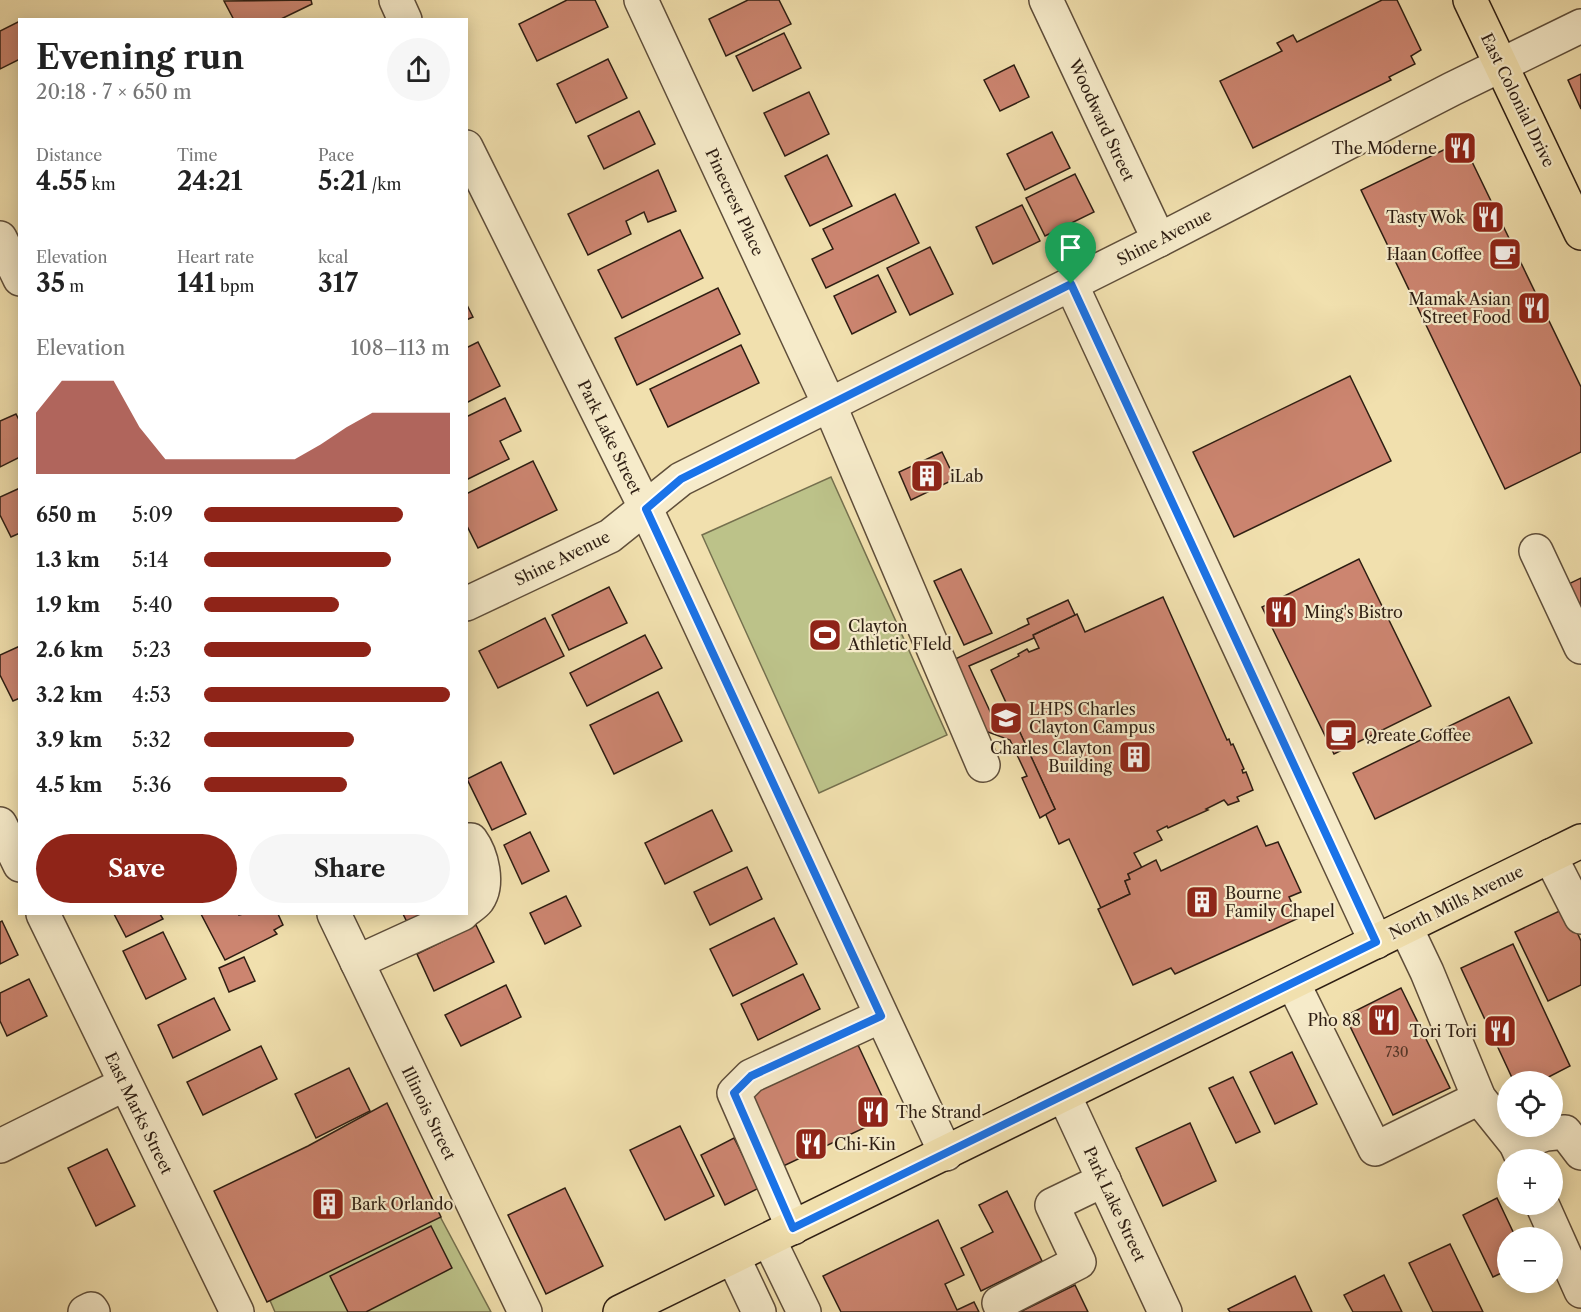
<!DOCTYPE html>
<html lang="en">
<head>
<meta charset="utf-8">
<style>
  :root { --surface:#fff; --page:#f6f6f6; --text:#222; --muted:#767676; --accent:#8f2418 }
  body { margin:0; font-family:"Libre Caslon Text",serif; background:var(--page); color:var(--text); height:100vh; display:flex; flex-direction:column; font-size:22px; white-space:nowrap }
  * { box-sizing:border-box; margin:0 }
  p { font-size:20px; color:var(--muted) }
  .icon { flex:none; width:33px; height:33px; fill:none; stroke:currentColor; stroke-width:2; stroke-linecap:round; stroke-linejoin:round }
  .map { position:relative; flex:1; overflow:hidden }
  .details { position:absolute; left:18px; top:18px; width:450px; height:897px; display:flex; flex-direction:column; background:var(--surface); border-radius:0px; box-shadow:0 3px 15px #0003 }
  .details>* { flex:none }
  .controls { position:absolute; left:1497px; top:1071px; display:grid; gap:12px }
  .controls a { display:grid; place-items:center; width:66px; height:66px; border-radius:50%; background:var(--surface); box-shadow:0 3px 15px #0003; font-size:30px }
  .pin { position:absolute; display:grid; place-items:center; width:51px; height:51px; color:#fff; margin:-62px -26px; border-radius:50% 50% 50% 0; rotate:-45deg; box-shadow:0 0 6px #0007 }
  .pin .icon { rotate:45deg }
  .round { display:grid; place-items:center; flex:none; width:63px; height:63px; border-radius:32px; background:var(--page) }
  .summary { display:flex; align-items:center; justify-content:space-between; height:102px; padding:0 18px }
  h1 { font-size:33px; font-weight:700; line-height:45px }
  .stats { display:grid; grid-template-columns:repeat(3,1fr); gap:9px; height:102px; padding:6px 18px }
  .stats div { display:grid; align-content:center }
  .stats b { font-size:26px; font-weight:700 }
  .stats small { font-size:16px; font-weight:400 }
  .stats p { font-size:16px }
  .chart { height:168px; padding:12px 18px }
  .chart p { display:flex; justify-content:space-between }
  .chart svg { width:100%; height:108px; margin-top:6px; fill:var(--accent); opacity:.7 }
  .action { display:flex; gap:12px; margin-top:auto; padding:12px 18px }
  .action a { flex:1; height:69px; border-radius:36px; background:var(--accent); color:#fff; font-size:24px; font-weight:700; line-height:69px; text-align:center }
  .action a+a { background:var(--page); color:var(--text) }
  ul { padding:0 18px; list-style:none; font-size:20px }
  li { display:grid; grid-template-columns:96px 72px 1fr; align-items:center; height:45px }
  li i { height:15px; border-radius:8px; background:var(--accent) }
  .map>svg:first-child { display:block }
</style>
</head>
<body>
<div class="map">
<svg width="1581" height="1312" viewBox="0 0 1581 1312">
  <rect width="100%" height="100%" fill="#f1e0ae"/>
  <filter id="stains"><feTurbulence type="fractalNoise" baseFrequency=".00333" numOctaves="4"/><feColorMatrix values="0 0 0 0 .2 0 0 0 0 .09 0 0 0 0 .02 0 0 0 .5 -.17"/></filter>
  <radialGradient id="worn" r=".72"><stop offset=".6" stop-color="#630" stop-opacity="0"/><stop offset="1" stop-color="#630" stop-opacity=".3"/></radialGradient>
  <g fill="#bcc289" stroke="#75704e" stroke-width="1.5">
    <polygon points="831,477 947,735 819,793 702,535"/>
    <polygon points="411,1162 491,1312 275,1312 249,1252"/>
  </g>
  <g fill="#cc8570" stroke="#2e1e13" stroke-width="1.5">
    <polygon points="311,0 312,4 279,20 234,20 224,1"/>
    <polygon points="567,0 595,0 608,27 537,61 519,24"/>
    <polygon points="748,0 779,0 791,24 726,56 709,19"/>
    <polygon points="1382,0 1397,0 1421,50 1411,56 1415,64 1389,77 1391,80 1253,148 1220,81 1282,51 1277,43 1293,35 1297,42"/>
    <polygon points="20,21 20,59 0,69 0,31"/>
    <polygon points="784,33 801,68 753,91 736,56"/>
    <polygon points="608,59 627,98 576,123 557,84"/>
    <polygon points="1014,65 1029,97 1000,111 984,80"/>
    <polygon points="1581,74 1581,109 1568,80"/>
    <polygon points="809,92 829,134 785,156 764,113"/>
    <polygon points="639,111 655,144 604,169 588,136"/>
    <polygon points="1052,132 1070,168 1025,190 1007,154"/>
    <polygon points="1462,141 1581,387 1581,452 1505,489 1361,190"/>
    <polygon points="827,155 852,206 810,226 785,176"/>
    <polygon points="658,170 676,211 648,222 644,212 626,221 631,234 588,255 568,214"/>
    <polygon points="1075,174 1094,212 1045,236 1026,198"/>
    <polygon points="895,194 919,243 826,288 812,259 833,249 823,229"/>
    <polygon points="1022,205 1040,241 993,264 976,227"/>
    <polygon points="680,230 703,278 622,318 598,270"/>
    <polygon points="930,247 953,294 910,315 887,268"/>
    <polygon points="878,275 896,312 852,334 834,296"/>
    <polygon points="718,288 740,334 637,385 615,338"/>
    <polygon points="466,303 473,317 466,320"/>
    <polygon points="478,342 500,386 466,403 466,348"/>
    <polygon points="741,345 759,383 668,427 650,389"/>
    <polygon points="1350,376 1391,461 1234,537 1193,452"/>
    <polygon points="505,398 521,431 500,441 509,459 466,480 466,417"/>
    <polygon points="16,414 20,422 20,457 0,467 0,421"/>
    <polygon points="942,452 955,479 911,500 899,472"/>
    <polygon points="533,461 557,510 478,548 466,524 466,494"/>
    <polygon points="20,488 20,533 11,537 0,515 0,497"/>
    <polygon points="1359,559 1431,706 1334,754 1262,607"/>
    <polygon points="961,569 992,633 964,645 934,581"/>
    <polygon points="1581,578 1581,636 1558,589"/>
    <polygon points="609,587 627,623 569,650 552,615"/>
    <polygon points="1163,597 1227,740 1229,739 1231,745 1233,744 1244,769 1242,770 1243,773 1246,772 1253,790 1237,797 1239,801 1228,805 1224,800 1206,809 1208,810 1168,828 1167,826 1157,831 1162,840 1134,853 1142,868 1128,874 1130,879 1125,881 1130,894 1101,908 1069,839 1059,844 1045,813 1055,809 991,670 1019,656 1018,654 1027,649 1029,652 1039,648 1033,635 1077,614 1085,632"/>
    <polygon points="1068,600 1075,615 1033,635 1034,638 969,666 994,720 1018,728 1055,809 1040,818 1022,778 1027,776 1010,740 985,731 953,660 1029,624 1027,619"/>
    <polygon points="545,618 564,656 498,688 479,651"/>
    <polygon points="645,635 662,668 587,706 570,673"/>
    <polygon points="20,646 20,698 13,701 0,675 0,655"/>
    <polygon points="658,692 682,741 614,774 590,725"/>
    <polygon points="1509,697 1532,743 1375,819 1353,773"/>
    <polygon points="501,762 526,814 492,830 467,779"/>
    <polygon points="712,810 732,851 665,884 645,843"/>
    <polygon points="1257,826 1266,846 1278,842 1301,892 1289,897 1299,918 1175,974 1171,968 1133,985 1098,909 1130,894 1125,881 1130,879 1128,874 1156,860 1161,871"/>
    <polygon points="530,832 549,871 522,884 504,845"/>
    <polygon points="747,867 762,899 710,925 694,892"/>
    <polygon points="566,896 581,926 545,944 530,913"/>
    <polygon points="1566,908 1581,941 1581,985 1548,1001 1515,932"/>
    <polygon points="114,914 160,914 163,919 126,937"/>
    <polygon points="201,914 239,914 239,915 243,914 278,914 283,925 274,930 277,934 225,960"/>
    <polygon points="403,914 445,914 411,930"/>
    <polygon points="774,918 797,964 733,996 710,949"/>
    <polygon points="2,921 18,955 0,964 0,922"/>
    <polygon points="476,925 494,962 434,991 417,954"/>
    <polygon points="163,932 186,979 146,999 123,951"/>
    <polygon points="1513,944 1570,1066 1539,1082 1514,1082 1461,968"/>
    <polygon points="244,957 255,981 229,992 219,968"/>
    <polygon points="803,974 820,1009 758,1040 741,1004"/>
    <polygon points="29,979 47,1016 7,1036 0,1021 0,993"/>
    <polygon points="506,985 521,1017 461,1046 445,1015"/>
    <polygon points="1401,988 1450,1088 1393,1115 1345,1016"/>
    <polygon points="214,998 230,1030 173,1058 158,1025"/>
    <polygon points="858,1045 887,1107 881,1120 777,1169 743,1098"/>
    <polygon points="261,1046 277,1079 203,1115 187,1082"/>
    <polygon points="1292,1052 1317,1104 1275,1124 1250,1072"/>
    <polygon points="349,1068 370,1111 316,1138 295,1094"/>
    <polygon points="1233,1077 1260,1132 1236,1143 1209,1088"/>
    <polygon points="387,1103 441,1217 267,1302 214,1191 308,1146"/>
    <polygon points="1190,1123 1216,1181 1163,1206 1136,1148"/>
    <polygon points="680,1126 714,1196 665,1220 630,1150"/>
    <polygon points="734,1138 759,1188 725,1205 701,1155"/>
    <polygon points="107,1149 135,1206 96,1226 68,1168"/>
    <polygon points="565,1188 603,1266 546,1294 508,1215"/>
    <polygon points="1007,1191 1042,1261 981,1291 961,1248 993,1232 979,1205"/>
    <polygon points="1497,1198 1516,1238 1508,1238 1508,1270 1493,1277 1463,1215"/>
    <polygon points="938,1220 964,1275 945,1284 957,1310 974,1302 979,1312 841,1312 823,1276"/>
    <polygon points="431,1226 452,1268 366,1312 348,1312 330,1276"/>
    <polygon points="1450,1244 1483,1312 1433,1312 1409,1263"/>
    <polygon points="1384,1275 1402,1312 1353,1312 1344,1295"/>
    <polygon points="1295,1276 1312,1312 1230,1312 1228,1309"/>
    <polygon points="1075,1285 1088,1312 1020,1312"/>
  </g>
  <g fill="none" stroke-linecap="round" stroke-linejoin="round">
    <g stroke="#5f4e3a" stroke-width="36">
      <g id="minor">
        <polyline points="396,0 405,20"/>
        <polyline points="641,0 829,404 983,765"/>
        <polyline points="1046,0 1159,240"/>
        <polyline points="466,147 646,509 946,1154"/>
        <polyline points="0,238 20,279"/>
        <polyline points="1071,284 1376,942"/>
        <polyline points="1536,551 1581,647"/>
        <polyline points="466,604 610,536 681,479 1159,240 1452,89 1581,26"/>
        <polyline points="0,824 20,865"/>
        <path d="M466,840H471C482,855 489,884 478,900C475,904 470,907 466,910"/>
        <polyline points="1550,856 1581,917"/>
        <polyline points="43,914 237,1312"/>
        <polyline points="334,914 525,1312"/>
        <polyline points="1406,928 1427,972 1479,1098 1516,1144 1523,1160"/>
        <polyline points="357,962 462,914"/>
        <polyline points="1293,983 1375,1149 1479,1098"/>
        <polyline points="1064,1095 1165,1312"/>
        <polyline points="1516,1144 1546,1134 1565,1132 1581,1153"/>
        <polyline points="0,1146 125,1084"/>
        <polyline points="1542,1204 1581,1291"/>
        <polyline points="793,1228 734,1093 751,1076 881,1016"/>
        <polyline points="769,1240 804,1312"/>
        <polyline points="733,1257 759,1312"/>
        <polyline points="999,1303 1079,1262 1052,1205 1104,1180"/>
        <polyline points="85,1312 91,1309 93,1312"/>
      </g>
    </g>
    <g stroke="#2e1e13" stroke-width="36">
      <polyline id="major" points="620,1312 1581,841"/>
    </g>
    <g stroke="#2e1e13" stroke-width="36">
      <polyline id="highway" points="1470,0 1581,233"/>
    </g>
    <use href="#minor" stroke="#f6ebca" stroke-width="33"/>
    <use href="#major" stroke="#f1e0ae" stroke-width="33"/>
    <use href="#highway" stroke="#f1e0ae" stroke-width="33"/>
  </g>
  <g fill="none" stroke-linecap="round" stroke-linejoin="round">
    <g stroke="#fff" stroke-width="12">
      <polygon id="route" points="1071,284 1376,942 793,1228 734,1093 751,1076 881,1016 646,509 681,479"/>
    </g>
    <use href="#route" stroke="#1a73e8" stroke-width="8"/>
  </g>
  <defs>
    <g id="restaurant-square" transform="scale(1.725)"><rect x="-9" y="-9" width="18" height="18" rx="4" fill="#8f2418" stroke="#f6ebca"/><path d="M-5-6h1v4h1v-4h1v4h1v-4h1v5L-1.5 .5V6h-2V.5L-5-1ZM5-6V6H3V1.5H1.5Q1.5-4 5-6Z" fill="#fff"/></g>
    <g id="cafe-square" transform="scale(1.725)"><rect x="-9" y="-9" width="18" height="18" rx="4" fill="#8f2418" stroke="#f6ebca"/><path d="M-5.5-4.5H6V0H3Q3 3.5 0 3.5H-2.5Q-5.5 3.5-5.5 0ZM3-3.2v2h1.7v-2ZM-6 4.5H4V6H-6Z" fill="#fff"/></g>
    <g id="building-square" transform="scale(1.725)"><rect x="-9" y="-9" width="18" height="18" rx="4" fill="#8f2418" stroke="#f6ebca"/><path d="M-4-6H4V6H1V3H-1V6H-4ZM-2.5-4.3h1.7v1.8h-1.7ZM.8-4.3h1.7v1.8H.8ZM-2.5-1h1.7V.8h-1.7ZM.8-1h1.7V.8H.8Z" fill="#fff"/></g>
    <g id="stadium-square" transform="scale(1.725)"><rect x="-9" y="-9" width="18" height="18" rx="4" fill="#8f2418" stroke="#f6ebca"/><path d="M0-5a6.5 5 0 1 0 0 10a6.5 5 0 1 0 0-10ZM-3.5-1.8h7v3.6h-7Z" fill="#fff"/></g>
    <g id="school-square" transform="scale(1.725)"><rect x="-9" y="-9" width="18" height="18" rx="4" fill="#8f2418" stroke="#f6ebca"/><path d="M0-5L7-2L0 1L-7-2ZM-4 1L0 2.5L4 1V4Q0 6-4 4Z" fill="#fff"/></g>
  </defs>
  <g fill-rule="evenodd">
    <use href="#restaurant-square" x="1460" y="148"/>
    <use href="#restaurant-square" x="1488" y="217"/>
    <use href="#cafe-square" x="1505" y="254"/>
    <use href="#restaurant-square" x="1534" y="308"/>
    <use href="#building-square" x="927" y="476"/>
    <use href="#restaurant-square" x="1281" y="612"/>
    <use href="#stadium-square" x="825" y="635"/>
    <use href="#school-square" x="1006" y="718"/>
    <use href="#cafe-square" x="1341" y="735"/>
    <use href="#building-square" x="1135" y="757"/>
    <use href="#building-square" x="1202" y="902"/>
    <use href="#restaurant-square" x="1384" y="1020"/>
    <use href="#restaurant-square" x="1500" y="1031"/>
    <use href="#restaurant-square" x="873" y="1112"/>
    <use href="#restaurant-square" x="811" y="1144"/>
    <use href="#building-square" x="328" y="1204"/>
  </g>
  <g text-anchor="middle" stroke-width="4.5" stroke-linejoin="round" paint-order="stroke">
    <g font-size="14" fill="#56382a">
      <text x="1397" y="1057">730</text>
    </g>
    <g font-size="16" fill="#2e1e13" stroke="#f6ebca">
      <text transform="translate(1518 100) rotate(64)" y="6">East Colonial Drive</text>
      <text transform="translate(1102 120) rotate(65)" y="6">Woodward Street</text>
      <text transform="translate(735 202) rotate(65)" y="6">Pinecrest Place</text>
      <text transform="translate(1164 237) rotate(-27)" y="6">Shine Avenue</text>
      <text transform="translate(610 437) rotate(64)" y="6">Park Lake Street</text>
      <text transform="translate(562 558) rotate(-26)" y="6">Shine Avenue</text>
      <text transform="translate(1456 902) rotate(-26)" y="6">North Mills Avenue</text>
      <text transform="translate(139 1113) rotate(64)" y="6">East Marks Street</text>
      <text transform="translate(429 1113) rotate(64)" y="6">Illinois Street</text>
      <text transform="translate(1115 1204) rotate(65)" y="6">Park Lake Street</text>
    </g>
    <g font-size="16" fill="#2e1e13" stroke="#f6ebca" text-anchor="start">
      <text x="1437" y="154" text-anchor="end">The Moderne</text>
      <text x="1465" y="223" text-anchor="end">Tasty Wok</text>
      <text x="1482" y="260" text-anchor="end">Haan Coffee</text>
      <text x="1511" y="305" text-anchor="end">Mamak Asian<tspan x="1511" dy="18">Street Food</tspan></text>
      <text x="950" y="482">iLab</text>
      <text x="1304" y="618">Ming's Bistro</text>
      <text x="848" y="632">Clayton<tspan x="848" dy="18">Athletic FIeld</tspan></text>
      <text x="1029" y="715">LHPS Charles<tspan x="1029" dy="18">Clayton Campus</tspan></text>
      <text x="1364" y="741">Qreate Coffee</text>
      <text x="1112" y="754" text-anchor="end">Charles Clayton<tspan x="1112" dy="18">Building</tspan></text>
      <text x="1225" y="899">Bourne<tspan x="1225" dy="18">Family Chapel</tspan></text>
      <text x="1361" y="1026" text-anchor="end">Pho 88</text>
      <text x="1477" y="1037" text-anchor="end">Tori Tori</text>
      <text x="896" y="1118">The Strand</text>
      <text x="834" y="1150">Chi-Kin</text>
      <text x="351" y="1210">Bark Orlando</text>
    </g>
  </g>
  <rect width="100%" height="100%" filter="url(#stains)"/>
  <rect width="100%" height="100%" fill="url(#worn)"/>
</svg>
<div class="controls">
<a><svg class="icon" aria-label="locate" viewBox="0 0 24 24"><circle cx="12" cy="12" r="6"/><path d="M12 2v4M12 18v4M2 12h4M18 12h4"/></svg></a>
<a>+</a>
<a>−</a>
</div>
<div class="pin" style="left:1071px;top:284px;background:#1e9e55"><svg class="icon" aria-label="arrive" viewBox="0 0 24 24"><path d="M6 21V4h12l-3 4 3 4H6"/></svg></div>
<section class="details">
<div class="summary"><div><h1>Evening run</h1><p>20:18 · 7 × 650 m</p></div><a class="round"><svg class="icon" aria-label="share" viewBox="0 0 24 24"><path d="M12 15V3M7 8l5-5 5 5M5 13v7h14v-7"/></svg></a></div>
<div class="stats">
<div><p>Distance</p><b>4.55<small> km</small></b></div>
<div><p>Time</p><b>24:21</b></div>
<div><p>Pace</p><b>5:21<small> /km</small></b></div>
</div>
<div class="stats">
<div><p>Elevation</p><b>35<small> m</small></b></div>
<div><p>Heart rate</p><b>141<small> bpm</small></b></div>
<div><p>kcal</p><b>317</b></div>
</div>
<div class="chart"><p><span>Elevation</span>108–113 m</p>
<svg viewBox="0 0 160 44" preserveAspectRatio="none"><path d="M0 44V19L10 6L20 6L30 6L40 25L50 38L60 38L70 38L80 38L90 38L100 38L110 32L120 25L130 19L140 19L150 19L160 19V44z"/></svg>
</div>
<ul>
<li><b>650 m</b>5:09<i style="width:81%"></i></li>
<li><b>1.3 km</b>5:14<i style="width:76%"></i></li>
<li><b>1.9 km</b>5:40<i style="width:55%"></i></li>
<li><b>2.6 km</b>5:23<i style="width:68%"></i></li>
<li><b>3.2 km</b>4:53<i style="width:100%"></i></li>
<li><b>3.9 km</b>5:32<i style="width:61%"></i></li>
<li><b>4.5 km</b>5:36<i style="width:58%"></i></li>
</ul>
<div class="action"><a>Save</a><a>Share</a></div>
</section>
</div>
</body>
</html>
